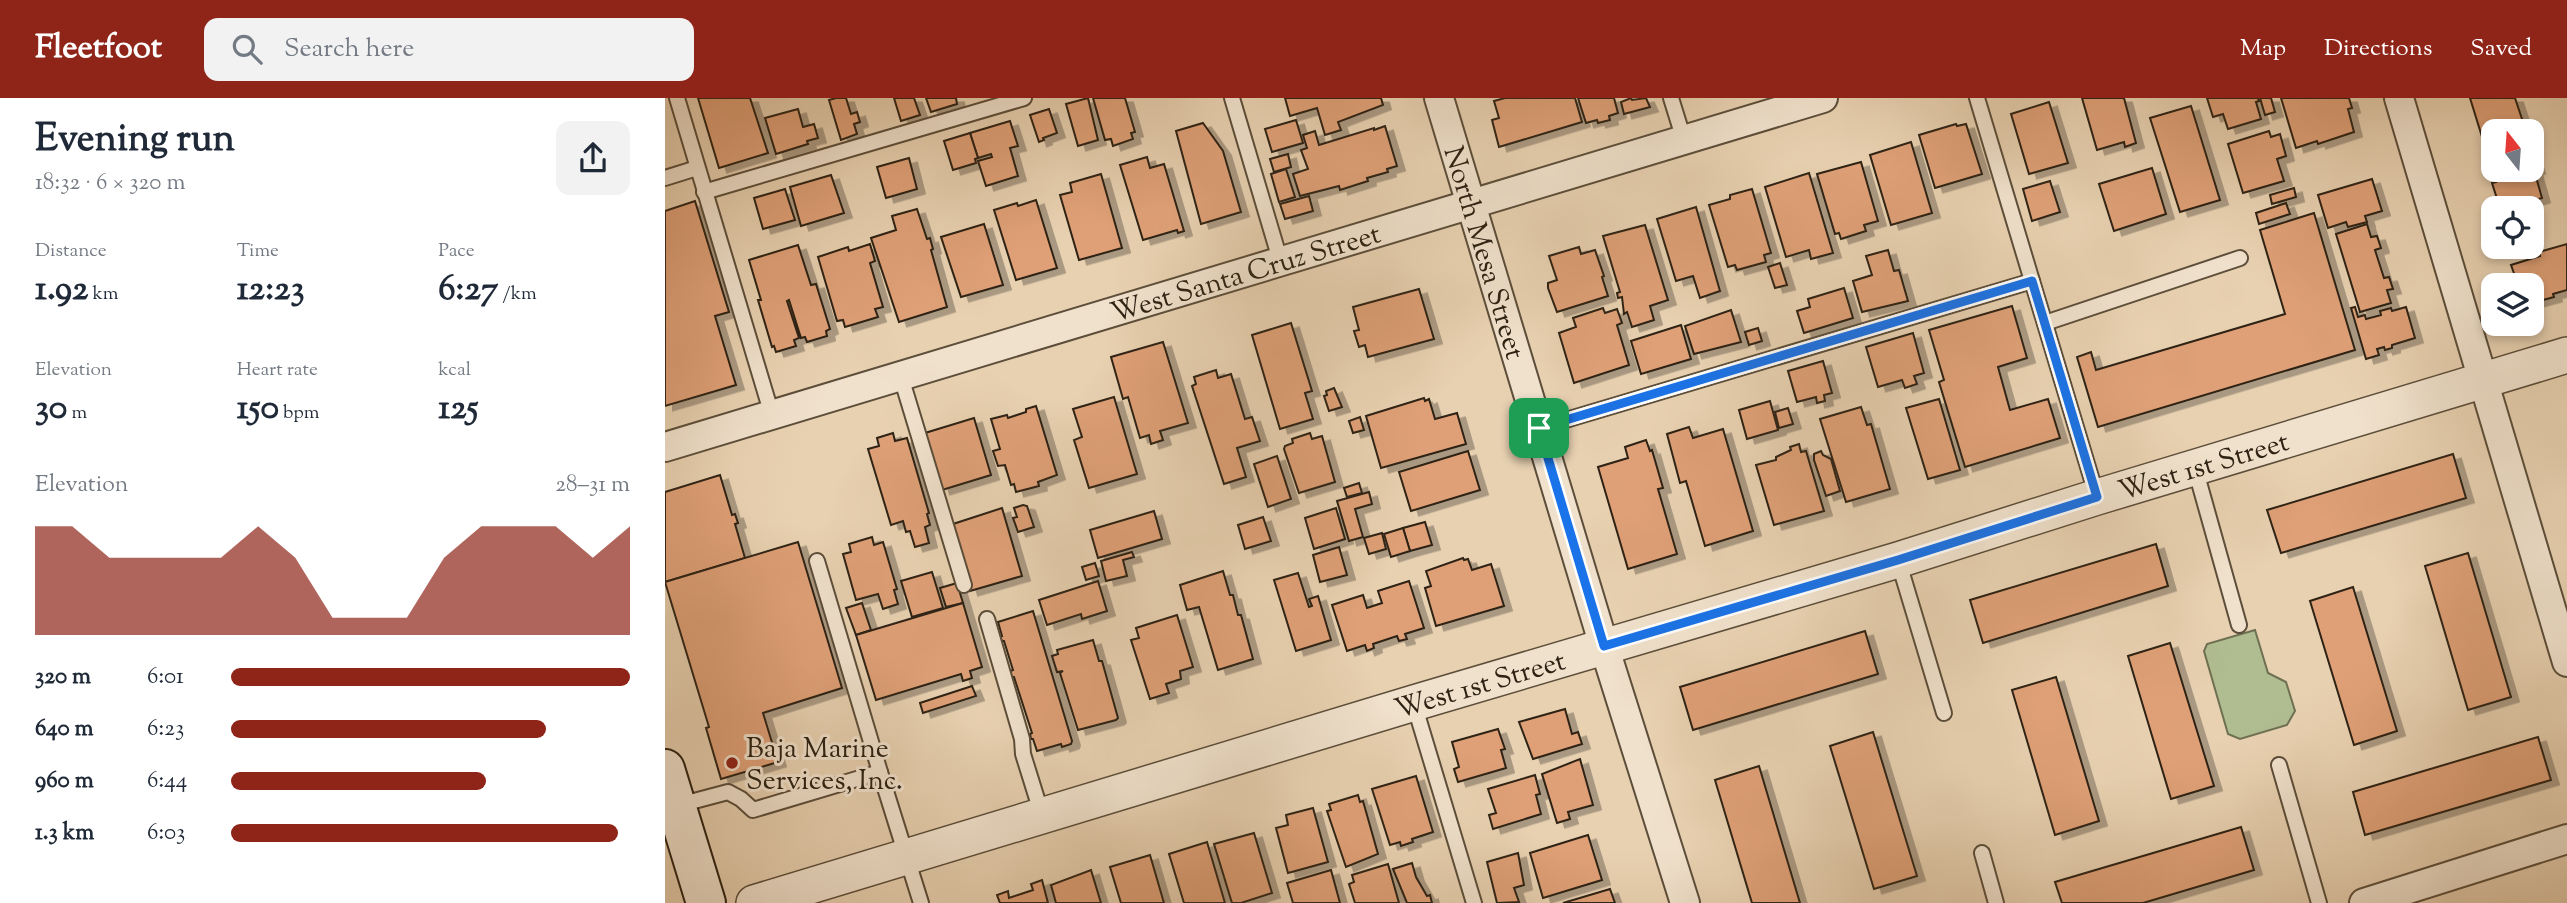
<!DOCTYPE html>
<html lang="en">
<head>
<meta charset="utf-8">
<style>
  :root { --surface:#fff; --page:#f2f2f3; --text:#1f2937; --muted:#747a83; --accent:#8f2418 }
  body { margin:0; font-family:"Sorts Mill Goudy",serif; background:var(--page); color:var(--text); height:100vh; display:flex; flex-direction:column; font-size:26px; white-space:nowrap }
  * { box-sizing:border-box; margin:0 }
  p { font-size:23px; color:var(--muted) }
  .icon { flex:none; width:38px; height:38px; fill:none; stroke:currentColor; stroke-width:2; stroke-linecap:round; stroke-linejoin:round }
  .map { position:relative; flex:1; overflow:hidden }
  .side { display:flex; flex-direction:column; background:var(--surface); width:665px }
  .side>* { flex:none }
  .needle { width:46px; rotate:343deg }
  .fabs { position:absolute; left:1816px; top:21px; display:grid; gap:14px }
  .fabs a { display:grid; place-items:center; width:63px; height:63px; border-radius:14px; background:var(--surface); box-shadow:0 4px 10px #0003; font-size:35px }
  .pin { position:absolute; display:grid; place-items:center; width:60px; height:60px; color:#fff; margin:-30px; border-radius:14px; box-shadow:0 4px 10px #0006 }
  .round { display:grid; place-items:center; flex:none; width:74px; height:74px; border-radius:14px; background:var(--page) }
  .overview { display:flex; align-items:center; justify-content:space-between; height:119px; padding:0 35px }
  h1 { font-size:38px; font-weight:700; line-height:52px }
  .stats { display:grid; grid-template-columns:repeat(3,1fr); gap:10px; height:119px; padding:7px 35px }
  .stats div { display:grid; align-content:center }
  .stats b { font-size:35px; font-weight:700 }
  .stats small { font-size:19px; font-weight:400 }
  .stats p { font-size:19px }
  .chart { height:196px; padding:14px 35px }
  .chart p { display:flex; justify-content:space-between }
  .chart svg { width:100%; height:126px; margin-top:7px; fill:var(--accent); opacity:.7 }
  ul { padding:0 35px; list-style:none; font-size:23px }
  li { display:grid; grid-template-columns:112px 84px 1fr; align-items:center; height:52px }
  li i { height:18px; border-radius:9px; background:var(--accent) }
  header { display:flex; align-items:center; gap:42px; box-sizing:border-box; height:98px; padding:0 35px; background:var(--accent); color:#fff }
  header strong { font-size:33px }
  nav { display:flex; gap:38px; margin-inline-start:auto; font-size:24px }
  .search { width:490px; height:63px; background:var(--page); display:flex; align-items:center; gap:18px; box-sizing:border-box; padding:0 24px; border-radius:14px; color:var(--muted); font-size:26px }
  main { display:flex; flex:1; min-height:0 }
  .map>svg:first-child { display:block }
</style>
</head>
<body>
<header>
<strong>Fleetfoot</strong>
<div class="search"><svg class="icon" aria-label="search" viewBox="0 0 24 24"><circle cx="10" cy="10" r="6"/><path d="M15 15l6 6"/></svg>Search here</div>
<nav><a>Map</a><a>Directions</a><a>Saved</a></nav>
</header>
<main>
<section class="side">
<div class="overview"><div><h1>Evening run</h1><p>18:32 · 6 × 320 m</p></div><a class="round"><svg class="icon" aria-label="share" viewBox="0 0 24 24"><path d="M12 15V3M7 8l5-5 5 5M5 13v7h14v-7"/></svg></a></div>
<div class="stats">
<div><p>Distance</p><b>1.92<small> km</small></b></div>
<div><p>Time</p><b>12:23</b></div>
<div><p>Pace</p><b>6:27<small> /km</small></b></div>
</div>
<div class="stats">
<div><p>Elevation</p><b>30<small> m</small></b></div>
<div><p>Heart rate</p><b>150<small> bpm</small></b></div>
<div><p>kcal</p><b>125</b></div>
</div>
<div class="chart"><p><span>Elevation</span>28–31 m</p>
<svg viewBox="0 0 160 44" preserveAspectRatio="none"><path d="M0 44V6L10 6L20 17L30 17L40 17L50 17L60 6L70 17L80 38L90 38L100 38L110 17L120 6L130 6L140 6L150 17L160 6V44z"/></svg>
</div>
<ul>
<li><b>320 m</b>6:01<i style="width:100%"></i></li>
<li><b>640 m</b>6:23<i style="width:79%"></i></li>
<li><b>960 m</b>6:44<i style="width:64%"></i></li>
<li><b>1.3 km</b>6:03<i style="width:97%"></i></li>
</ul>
</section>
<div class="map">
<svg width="1902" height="805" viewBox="0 0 1902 805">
  <defs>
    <filter id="shadow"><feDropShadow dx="8" dy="4.5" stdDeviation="0" flood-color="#0004"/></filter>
  </defs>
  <rect width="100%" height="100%" fill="#e8d1b1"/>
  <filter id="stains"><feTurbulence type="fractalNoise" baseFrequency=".00286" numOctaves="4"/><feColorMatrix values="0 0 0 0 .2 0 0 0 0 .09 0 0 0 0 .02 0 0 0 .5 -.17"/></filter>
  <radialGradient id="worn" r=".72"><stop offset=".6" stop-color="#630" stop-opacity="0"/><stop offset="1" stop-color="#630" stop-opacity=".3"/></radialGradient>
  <polygon fill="#b0bd90" stroke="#6e7052" stroke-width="2" points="1590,532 1603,575 1621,584 1630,613 1622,627 1575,641 1563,636 1539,553 1542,546"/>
  <g fill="#dfa077" stroke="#2d2213" stroke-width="2" filter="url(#shadow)">
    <polygon points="33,0 85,0 103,55 54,70"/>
    <polygon points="171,0 181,0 186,16 192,14 195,24 189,26 192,36 176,42 164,2"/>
    <polygon points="229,0 249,0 255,17 236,23"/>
    <polygon points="261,0 291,0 292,6 266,14"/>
    <polygon points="423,0 433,42 413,48 401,6"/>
    <polygon points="428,0 460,0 470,34 466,35 468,41 448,48 446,41 440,42"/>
    <polygon points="620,0 716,0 718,7 673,24 676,32 660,37 652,10 625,18"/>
    <polygon points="840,0 910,0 917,24 834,49 827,22 834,20 829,3"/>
    <polygon points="913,0 949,0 953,15 944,18 945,22 933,25 932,22 921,25"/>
    <polygon points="966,0 967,2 981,0 985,9 959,16 956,4"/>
    <polygon points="1417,0 1459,0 1471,45 1460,49 1459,44 1432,52"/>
    <polygon points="1542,0 1593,0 1594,3 1591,4 1596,21 1563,31 1558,16 1548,19"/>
    <polygon points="1595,0 1606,0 1610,14 1600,17"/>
    <polygon points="1616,0 1684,0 1687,10 1683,11 1689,34 1653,46 1652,43 1631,50"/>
    <polygon points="1805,0 1850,0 1861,33 1829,33 1829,72 1867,72 1867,55 1872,71 1869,72 1877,100 1864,104 1865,109 1857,110 1856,106 1835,110 1827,85 1831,84"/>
    <polygon points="1384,4 1403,65 1364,76 1346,16"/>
    <polygon points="1526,8 1555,102 1515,114 1485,20"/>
    <polygon points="133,11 138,29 149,26 153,40 142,43 143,46 111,56 100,20"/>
    <polygon points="384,11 392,35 378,40 379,42 374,44 365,17"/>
    <polygon points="631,22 638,45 607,54 600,31"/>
    <polygon points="345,23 353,48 345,50 353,78 321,88 313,63 327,59 326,56 313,60 305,35"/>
    <polygon points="538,25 558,53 576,114 536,126 511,33"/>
    <polygon points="1291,26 1292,28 1301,26 1317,76 1270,90 1254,37"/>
    <polygon points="720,28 732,68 722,71 723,74 702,80 703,83 675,92 674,88 635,98 628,76 643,71 636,52 642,50 638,37 650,33 654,47 709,30 709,32"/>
    <polygon points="1604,33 1606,39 1615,36 1621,58 1612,61 1619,83 1578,95 1563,46"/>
    <polygon points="305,35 313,60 310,61 311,65 288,72 279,43"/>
    <polygon points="1246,44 1267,115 1226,127 1205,57"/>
    <polygon points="623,56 626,69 609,74 605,61"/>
    <polygon points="482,59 485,70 499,66 519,133 513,135 512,132 478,142 455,67"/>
    <polygon points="244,60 252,91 221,100 212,69"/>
    <polygon points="1196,64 1213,123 1199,127 1201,133 1176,141 1174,135 1170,136 1152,76"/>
    <polygon points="1487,70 1501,116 1449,133 1434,86"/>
    <polygon points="621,71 630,99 614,104 606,76"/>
    <polygon points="1144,75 1168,155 1146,161 1144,152 1121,159 1100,89"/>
    <polygon points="436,76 457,150 414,162 395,97 407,94 405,85"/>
    <polygon points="166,77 179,115 136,128 125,89"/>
    <polygon points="1707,81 1717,113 1700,118 1702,124 1683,129 1681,124 1663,130 1653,97"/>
    <polygon points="1385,83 1395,114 1367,123 1358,91"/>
    <polygon points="1629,90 1631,99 1607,106 1605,97"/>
    <polygon points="120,91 130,122 98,131 89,100"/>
    <polygon points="1087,91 1106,155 1099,157 1101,164 1072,172 1070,167 1063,169 1044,107 1065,101 1065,97"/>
    <polygon points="644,98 648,113 620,121 615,106"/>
    <polygon points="371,102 392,170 351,182 329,112 352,105 353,108"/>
    <polygon points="30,103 64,214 50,218 71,287 0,308 0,113"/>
    <polygon points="1621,105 1625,116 1594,126 1591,115"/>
    <polygon points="1031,109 1055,193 1035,200 1028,178 1011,183 992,121"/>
    <polygon points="252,111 262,141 265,140 268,151 266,152 282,209 234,224 206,140 231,132 227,118"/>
    <polygon points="1649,115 1690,252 1433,329 1412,259 1426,254 1431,272 1620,216 1595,132"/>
    <polygon points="319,126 338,187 296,199 276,139"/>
    <polygon points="1702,126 1706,139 1712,138 1716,150 1710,152 1719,180 1724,179 1728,191 1722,192 1726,205 1695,214 1671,136"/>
    <polygon points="980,127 1003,202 985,208 989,222 967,229 962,214 959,216 957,199 953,200 952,195 955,194 938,138"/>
    <polygon points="205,146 210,163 205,165 218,209 210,211 213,219 180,229 178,222 172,223 153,159 183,149 184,153"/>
    <polygon points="1902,146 1902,192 1888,196 1889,199 1867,205 1867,187 1850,187 1848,182 1851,181 1846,167 1875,158 1874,154"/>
    <polygon points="133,147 146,187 151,186 165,231 161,233 162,238 142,244 140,239 136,240 124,202 122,203 134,240 129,242 131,248 111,254 109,248 107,249 93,202 96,202 84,162"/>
    <polygon points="914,149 916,156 930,152 939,178 937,179 943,198 892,214 883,190 883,185 892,182 884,158"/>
    <polygon points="1223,152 1229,173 1234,172 1243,203 1197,214 1188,183 1207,177 1201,158"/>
    <polygon points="1115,165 1122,187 1110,190 1103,169"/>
    <polygon points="1179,190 1188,220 1139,235 1132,213 1145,209 1143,201"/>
    <polygon points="754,191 769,241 703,259 700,247 694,249 689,233 694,232 688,209"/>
    <polygon points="1347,208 1362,260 1333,269 1345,312 1383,301 1395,340 1300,369 1274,284 1279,282 1264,232"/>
    <polygon points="1690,209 1693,219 1700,217 1701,221 1716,217 1715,213 1726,210 1727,213 1741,209 1750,240 1727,247 1727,250 1720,252 1719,249 1712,251 1714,257 1701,261 1686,210"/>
    <polygon points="938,210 940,215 952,211 957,225 952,227 964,267 909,285 894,235 911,229 908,220"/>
    <polygon points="1066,212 1076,244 1029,256 1020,228"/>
    <polygon points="626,225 647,293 640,295 648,321 615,331 587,237"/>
    <polygon points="1016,227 1026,261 976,276 966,243"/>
    <polygon points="1093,230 1097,243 1084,247 1080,234"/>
    <polygon points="1248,235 1259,275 1249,278 1252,286 1240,290 1237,282 1213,289 1201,249"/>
    <polygon points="498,244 523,325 495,333 498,342 486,346 484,337 475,340 463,299 458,301 446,259"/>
    <polygon points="1158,263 1167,295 1159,297 1160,303 1152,305 1151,299 1132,304 1123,273"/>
    <polygon points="551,272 553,280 566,276 580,321 587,319 595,343 572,350 581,379 559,386 527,288 531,286 529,279"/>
    <polygon points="669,290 677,309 664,313 659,298 662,297 661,293"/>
    <polygon points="449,299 472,376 424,390 409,342 417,339 408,311"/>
    <polygon points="759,300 760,303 764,301 770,321 792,315 801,346 716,370 701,318"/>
    <polygon points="1274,301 1295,372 1263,381 1241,310"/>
    <polygon points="1105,303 1113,332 1082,341 1074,312"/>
    <polygon points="371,308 392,377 373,384 374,388 351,394 349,386 346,387 340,367 333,368 328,353 335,351 326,321 342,317 343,320 361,314 361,311"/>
    <polygon points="1196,309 1202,327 1206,326 1225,391 1181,404 1155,321"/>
    <polygon points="1123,310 1128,326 1114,330 1110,314"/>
    <polygon points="695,319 699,332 688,335 684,323"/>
    <polygon points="309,320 326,377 277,392 260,335"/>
    <polygon points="1024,329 1028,340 1058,331 1088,433 1040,448 1021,383 1015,385 1002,336"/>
    <polygon points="228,335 230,343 242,340 264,415 262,416 265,427 260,429 264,445 250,449 245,433 241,434 238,423 226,427 203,351 214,348 212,340"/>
    <polygon points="645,335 647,341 657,338 670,384 634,395 619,351 620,348 628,345 627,341"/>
    <polygon points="981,342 985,353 987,352 998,390 993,391 1012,456 963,471 933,369 963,360 960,349"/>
    <polygon points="1134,346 1136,354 1141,353 1159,413 1109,427 1091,367 1111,362 1111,359 1126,352 1125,349"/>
    <polygon points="803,353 815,392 746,413 734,374"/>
    <polygon points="1156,353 1158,357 1166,361 1175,393 1161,398 1149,362 1149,356"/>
    <polygon points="1788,356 1801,400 1616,455 1602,412"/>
    <polygon points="612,358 626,401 603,409 589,366"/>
    <polygon points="55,377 67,417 70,416 73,425 70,426 80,460 0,484 0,394"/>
    <polygon points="694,385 697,395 682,399 679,390"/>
    <polygon points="704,394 707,406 690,411 698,439 684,443 672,403"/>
    <polygon points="358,407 362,408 369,429 353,434 348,420 352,419 349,410"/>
    <polygon points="337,410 357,478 305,493 285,427"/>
    <polygon points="671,410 680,441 649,451 640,420"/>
    <polygon points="489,413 497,441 433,460 425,432"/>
    <polygon points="598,419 606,443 580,451 573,427"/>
    <polygon points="760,424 767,447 745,453 738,430"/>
    <polygon points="738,430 745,453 726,459 719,436"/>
    <polygon points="717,435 721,451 704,456 699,440"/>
    <polygon points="207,439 209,447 218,444 232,491 229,492 233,506 218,511 213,496 191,502 178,456 186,454 184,446"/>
    <polygon points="133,444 177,590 98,615 113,664 56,681 41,630 44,629 0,484"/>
    <polygon points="1491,446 1503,488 1318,545 1305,502"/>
    <polygon points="674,449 682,477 655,484 648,457"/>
    <polygon points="467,454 469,459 458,462 462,478 441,483 436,463"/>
    <polygon points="1803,455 1846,599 1803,612 1760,468"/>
    <polygon points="798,460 799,462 803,461 807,472 826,466 839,508 771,528 760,490 766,488 761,473"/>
    <polygon points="430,465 434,478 421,482 417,469"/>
    <polygon points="558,473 565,497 568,497 573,517 576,517 588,561 553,572 534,509 522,512 515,487"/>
    <polygon points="267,474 278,510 247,519 236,483"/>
    <polygon points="633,475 644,509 647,508 644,501 653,498 666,542 631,553 609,482"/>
    <polygon points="433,483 442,513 417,521 416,516 382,527 374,502"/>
    <polygon points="744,483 759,530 740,536 742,541 734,543 732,538 708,546 709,550 702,553 700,547 682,553 667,507 698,497 702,510 717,505 713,493"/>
    <polygon points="292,485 298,505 281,509 275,490"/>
    <polygon points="1688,489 1732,633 1689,647 1645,503"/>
    <polygon points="197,505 206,532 191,537 181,510"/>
    <polygon points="298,505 317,569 305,573 307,580 298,583 296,576 211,602 191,537"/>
    <polygon points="368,513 407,643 406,646 397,649 396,646 372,653 368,641 366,641 365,636 367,635 349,579 347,579 345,573 348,572 339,543 337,543 335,538 337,538 333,524"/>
    <polygon points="512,517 528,569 515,573 516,581 501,586 504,595 485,601 466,542 474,540 471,530"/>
    <polygon points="1200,533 1213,576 1028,632 1015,589"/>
    <polygon points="428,542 434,563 437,563 453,620 451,622 413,632 395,575 398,573 392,574 387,558 393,556 392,552"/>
    <polygon points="1505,545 1549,688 1506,701 1463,558"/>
    <polygon points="1391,579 1434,723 1390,737 1347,592"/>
    <polygon points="307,588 311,598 258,615 255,605"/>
    <polygon points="900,611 907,636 913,634 917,646 868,661 854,624"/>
    <polygon points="833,631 840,651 836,652 841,670 793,684 789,671 794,669 787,644"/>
    <polygon points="1208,634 1252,778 1209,791 1165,648"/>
    <polygon points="1873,639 1886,682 1700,737 1688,694"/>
    <polygon points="915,661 928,707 903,714 905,721 892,725 877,676"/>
    <polygon points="1094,668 1135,805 1087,805 1050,682"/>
    <polygon points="870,677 875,696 871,697 876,716 828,731 824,717 831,715 823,691"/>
    <polygon points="751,678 768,734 747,741 748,744 736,748 735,744 725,747 707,691"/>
    <polygon points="693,697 695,704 698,703 713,756 681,769 662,713 666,712 664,706"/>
    <polygon points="648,710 663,764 623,775 611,730 623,727 621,717"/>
    <polygon points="1576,729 1589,772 1478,805 1397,805 1390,784"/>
    <polygon points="589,735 607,795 576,805 567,805 549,746"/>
    <polygon points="923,737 937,782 878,800 865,755"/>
    <polygon points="542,744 560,805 519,805 504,756"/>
    <polygon points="853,755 859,787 849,790 854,804 832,805 822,764"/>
    <polygon points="485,757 499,805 456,805 445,769"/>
    <polygon points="747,765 751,779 762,798 765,797 767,805 742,805 728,771"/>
    <polygon points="723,766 734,805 690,805 684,786 689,784 687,777"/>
    <polygon points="426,772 436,805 391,805 386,787"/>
    <polygon points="666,772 675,805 628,805 622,785"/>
    <polygon points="377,782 383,805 335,805 332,797 343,793 344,800 368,792 366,786"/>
    <polygon points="945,791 950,805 898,805"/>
  </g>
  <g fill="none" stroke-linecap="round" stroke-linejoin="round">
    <g stroke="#5c4e3a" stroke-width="18">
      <g id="service">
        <polyline points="12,0 107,317"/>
        <polyline points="567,0 616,165"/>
        <polyline points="1006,0 1019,42"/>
        <polyline points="1312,0 1432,399"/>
        <polyline points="0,80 32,70"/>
        <polyline points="39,94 359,0"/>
        <polyline points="1380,225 1575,160"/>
        <polyline points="236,279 299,487"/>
        <polyline points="874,330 1367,183"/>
        <polyline points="1530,370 1574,527"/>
        <polyline points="1233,462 1279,615"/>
        <polyline points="152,463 215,674"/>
        <polyline points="322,521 357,641 358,656 377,717"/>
        <polyline points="749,606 809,805"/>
        <polyline points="1614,667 1654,805"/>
        <polyline points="14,707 63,694 76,701 88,712 215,674 256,805"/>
        <polyline points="1317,755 1331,805"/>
      </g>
    </g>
    <g stroke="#5c4e3a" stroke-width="32">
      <g id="minor">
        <path id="s1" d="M774,0L939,548L1020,805"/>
        <polyline points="1734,0 1902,564"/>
        <path id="s2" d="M0,349L1158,0"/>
        <polyline points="1699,805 1902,741"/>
      </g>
    </g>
    <g stroke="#5c4e3a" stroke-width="38">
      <g id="tertiary">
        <path id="s3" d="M89,805L749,605L1233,462L1432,399L1902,257"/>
      </g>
    </g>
    <g stroke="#2d2213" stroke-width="42">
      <polyline id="secondary" points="0,671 41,805"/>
    </g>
    <use href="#service" stroke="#f0e1cc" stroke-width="14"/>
    <use href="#minor" stroke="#f0e1cc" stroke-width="28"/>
    <use href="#tertiary" stroke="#f0e1cc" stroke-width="35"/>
    <use href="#secondary" stroke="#f0e1cc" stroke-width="38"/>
  </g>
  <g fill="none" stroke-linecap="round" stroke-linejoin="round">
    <g stroke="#fff" stroke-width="14">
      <polygon id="route" points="1367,183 1432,399 1233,462 939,548 874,330"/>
    </g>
    <use href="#route" stroke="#1a73e8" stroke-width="9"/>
  </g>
  <circle fill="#8f2418" stroke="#f0e1cc" stroke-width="2.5" cx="67" cy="665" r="7"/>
  <g text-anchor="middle" stroke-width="6" stroke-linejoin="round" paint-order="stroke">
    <g font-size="28" fill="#2d2213" stroke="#f0e1cc">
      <text dy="10" stroke="none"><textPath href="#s1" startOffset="161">North Mesa Street</textPath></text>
      <text dy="10" stroke="none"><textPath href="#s2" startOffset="606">West Santa Cruz Street</textPath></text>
      <text dy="10" stroke="none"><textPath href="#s3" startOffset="1514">West 1st Street</textPath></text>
      <text dy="10" stroke="none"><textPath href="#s3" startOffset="758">West 1st Street</textPath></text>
    </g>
    <g font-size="28" fill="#2d2213" stroke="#f0e1cc" text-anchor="start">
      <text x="81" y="659">Baja Marine<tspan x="81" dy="32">Services, Inc.</tspan></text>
    </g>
  </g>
  <rect width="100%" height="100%" filter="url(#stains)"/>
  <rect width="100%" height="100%" fill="url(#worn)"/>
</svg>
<div class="fabs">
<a><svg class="needle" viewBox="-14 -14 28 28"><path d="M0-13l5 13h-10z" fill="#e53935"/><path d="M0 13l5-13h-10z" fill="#747a83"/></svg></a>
<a><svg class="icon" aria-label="locate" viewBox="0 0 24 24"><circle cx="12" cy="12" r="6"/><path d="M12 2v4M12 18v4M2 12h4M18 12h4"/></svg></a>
<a><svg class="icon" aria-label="layers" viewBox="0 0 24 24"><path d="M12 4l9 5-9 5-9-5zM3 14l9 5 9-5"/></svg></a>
</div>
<div class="pin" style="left:874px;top:330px;background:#1e9e55"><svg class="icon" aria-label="arrive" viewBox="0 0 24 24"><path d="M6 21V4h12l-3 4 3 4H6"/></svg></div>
</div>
</main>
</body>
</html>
